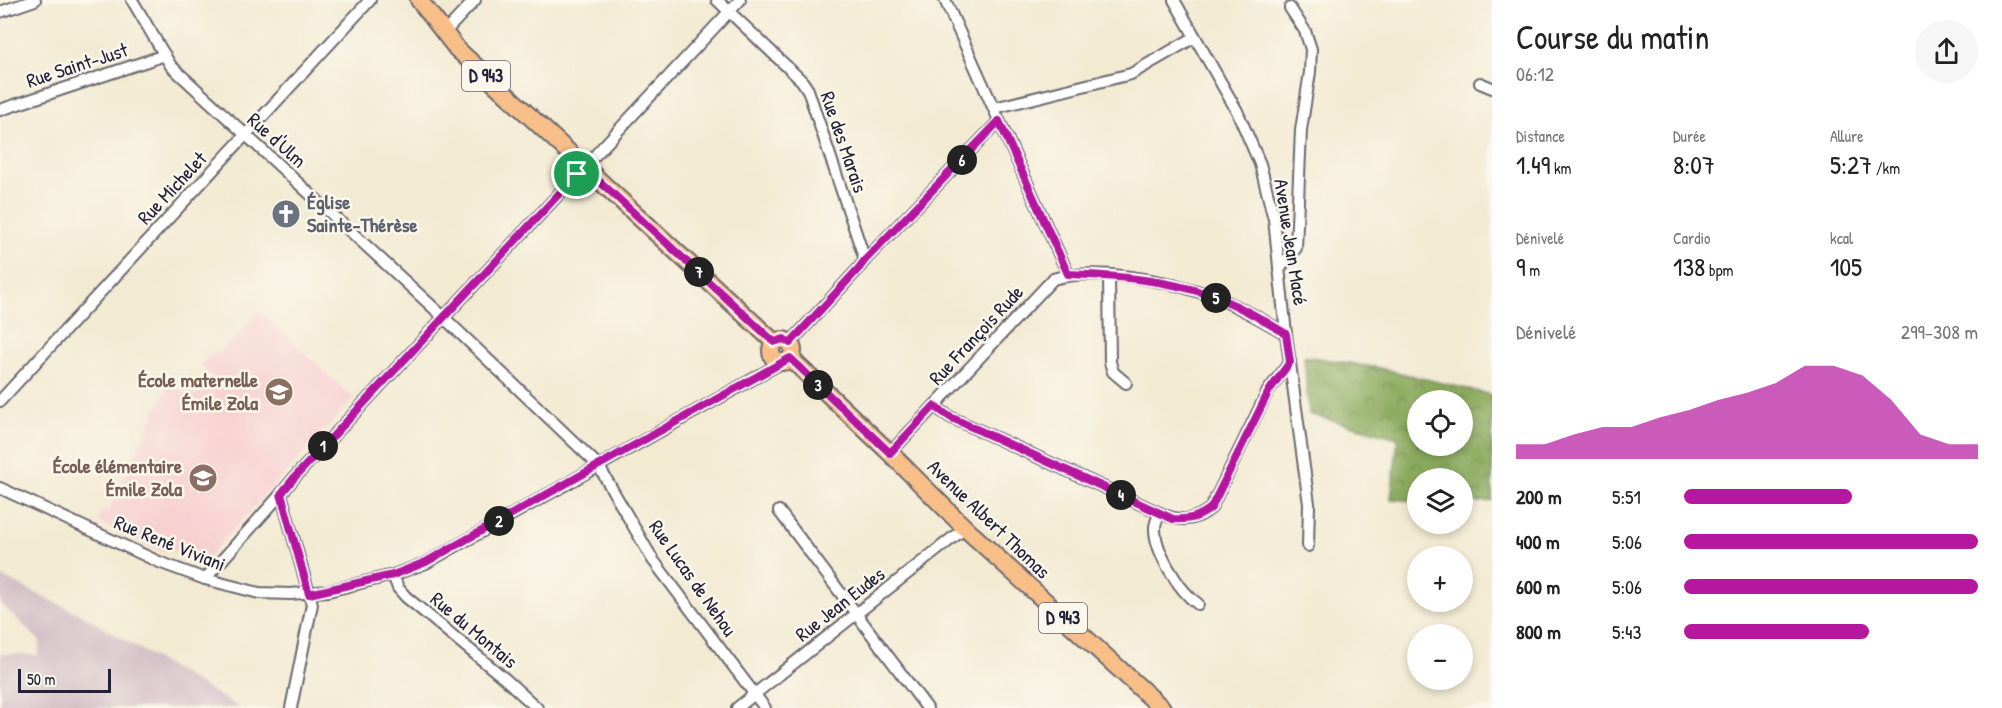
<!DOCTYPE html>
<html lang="fr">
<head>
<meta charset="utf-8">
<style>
  :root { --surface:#fff; --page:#f6f6f6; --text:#222; --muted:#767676; --accent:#b5179e }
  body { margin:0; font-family:"Patrick Hand",sans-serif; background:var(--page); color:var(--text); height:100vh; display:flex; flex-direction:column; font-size:22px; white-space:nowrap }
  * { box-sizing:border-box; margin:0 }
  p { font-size:20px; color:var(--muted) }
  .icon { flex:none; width:33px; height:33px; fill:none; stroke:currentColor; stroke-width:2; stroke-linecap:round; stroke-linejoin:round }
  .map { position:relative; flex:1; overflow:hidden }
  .sheet { display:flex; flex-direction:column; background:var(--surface); width:510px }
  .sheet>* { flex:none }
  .buttons { position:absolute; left:1407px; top:390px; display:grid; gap:12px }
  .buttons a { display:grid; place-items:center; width:66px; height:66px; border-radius:50%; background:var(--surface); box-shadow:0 3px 9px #0003; font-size:30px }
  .scale { position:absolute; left:18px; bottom:15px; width:93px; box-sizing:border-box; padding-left:6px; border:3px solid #22223b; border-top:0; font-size:16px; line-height:21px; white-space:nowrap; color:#22223b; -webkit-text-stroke:4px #fbf7ec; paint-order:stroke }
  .pin { position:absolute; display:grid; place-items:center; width:51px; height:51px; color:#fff; margin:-26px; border:3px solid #fff; border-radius:50%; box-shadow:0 2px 6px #0007 }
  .km { position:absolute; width:30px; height:30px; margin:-15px; border-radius:50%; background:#222; color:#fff; font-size:16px; line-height:30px; text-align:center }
  .round { display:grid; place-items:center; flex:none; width:63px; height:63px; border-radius:32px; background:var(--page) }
  .summary { display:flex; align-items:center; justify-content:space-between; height:102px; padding:0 24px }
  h1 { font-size:33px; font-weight:600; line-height:45px }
  .stats { display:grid; grid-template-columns:repeat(3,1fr); gap:9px; height:102px; padding:6px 24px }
  .stats div { display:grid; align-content:center }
  .stats b { font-size:26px; font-weight:600 }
  .stats small { font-size:16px; font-weight:400 }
  .stats p { font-size:16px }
  .chart { height:168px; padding:12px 24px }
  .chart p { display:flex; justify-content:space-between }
  .chart svg { width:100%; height:108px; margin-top:6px; fill:var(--accent); opacity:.7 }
  ul { padding:0 24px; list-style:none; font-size:20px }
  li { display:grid; grid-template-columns:96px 72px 1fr; align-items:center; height:45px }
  li i { height:15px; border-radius:8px; background:var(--accent) }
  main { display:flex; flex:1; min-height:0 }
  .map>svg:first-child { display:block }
</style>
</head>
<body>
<main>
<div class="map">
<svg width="1492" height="708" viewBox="0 0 1492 708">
  <defs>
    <pattern id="forest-crowns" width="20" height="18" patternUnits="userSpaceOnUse" patternTransform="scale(1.5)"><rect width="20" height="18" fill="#8aaa5d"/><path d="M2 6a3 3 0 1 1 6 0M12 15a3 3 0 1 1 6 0" fill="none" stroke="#708a4e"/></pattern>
  </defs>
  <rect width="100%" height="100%" fill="#fbf7ec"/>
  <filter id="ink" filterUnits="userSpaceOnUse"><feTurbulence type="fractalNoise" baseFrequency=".0167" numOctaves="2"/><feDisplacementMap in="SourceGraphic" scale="12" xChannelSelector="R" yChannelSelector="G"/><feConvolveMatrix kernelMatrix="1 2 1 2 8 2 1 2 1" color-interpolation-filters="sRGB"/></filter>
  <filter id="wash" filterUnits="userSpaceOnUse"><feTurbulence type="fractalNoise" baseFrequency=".008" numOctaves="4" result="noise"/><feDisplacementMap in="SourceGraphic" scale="24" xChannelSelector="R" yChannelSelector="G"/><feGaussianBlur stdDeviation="1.35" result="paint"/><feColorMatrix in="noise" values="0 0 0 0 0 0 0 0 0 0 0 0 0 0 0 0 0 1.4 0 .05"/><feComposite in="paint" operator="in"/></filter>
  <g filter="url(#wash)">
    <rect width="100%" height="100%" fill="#f3ead2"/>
    <polygon fill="#f7d0d0" points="259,311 354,399 326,429 319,433 320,436 203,562 192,551 188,554 178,553 170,548 164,552 97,522 102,511 108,513 169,384 186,393 188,389 195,396 212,377 200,365 213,352 218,356"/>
    <polygon fill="#d2bec5" points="0,576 82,615 240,708 0,708 0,654 38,655 40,641 0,603"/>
    <path fill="url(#forest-crowns)" stroke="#56664c" stroke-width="1.5" fill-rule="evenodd" d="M1304,356L1379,368L1492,395V501L1463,503L1462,478H1418L1417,501L1391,499L1398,438L1309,414ZM1418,400H1462V446H1418Z"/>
  </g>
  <g filter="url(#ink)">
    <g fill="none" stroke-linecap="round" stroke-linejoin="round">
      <g stroke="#6b6870" stroke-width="14">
        <g id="minor">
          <polyline points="132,0 171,66 437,311 598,465 653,560 765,708"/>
          <polyline points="717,0 802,81 808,90 865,260"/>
          <polyline points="945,0 1068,274"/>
          <polyline points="1174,0 1237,111 1260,164 1274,219 1286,334 1309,504 1308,546"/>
          <polyline points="0,12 35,0"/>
          <polyline points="444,33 475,0"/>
          <polyline points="1480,83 1492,88"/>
          <polyline points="994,108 1131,74 1195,37"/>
          <polyline points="0,110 165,55"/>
          <polyline points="1279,269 1296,248 1301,130 1310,72 1311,49 1305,31 1290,8"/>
          <polyline points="1109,276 1110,362 1113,372 1126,383"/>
          <polyline points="790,343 859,268 865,260 999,121"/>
          <polyline points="0,401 370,0"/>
          <path d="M934,406L950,417L1160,513C1180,522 1194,522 1211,508L1268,391L1290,362"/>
          <path d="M890,453L1053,279C1093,267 1164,280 1203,293C1232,302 1260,318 1286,334"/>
          <polyline points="0,488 159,562 205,579 259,593 290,594 328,591 393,575 426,563 783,362"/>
          <polyline points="281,494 312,604 291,708"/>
          <polyline points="779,511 927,708"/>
          <path d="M1160,513C1158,517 1155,523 1155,527C1154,550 1179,591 1198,604"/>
          <polyline points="393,575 398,588 406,597 504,678 537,708"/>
          <polyline points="205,579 281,494 294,478 740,0"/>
          <polyline points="737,708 965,528"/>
        </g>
      </g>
      <g stroke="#6b6870" stroke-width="20">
        <g id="primary">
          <polyline points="419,0 457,49 774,342"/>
          <circle cx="782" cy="351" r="11"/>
          <polyline points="790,358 890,453 965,528 1162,708"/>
        </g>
      </g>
      <use href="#minor" stroke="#fff" stroke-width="10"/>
      <use href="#primary" stroke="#f7be87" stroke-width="16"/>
    </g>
  </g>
  <g fill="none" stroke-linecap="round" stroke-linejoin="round" filter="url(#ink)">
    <g stroke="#fff" stroke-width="12">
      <path id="route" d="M999,121L1068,274C1114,276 1160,279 1204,293C1233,302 1260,318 1286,334L1290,362L1269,391L1211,508C1198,518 1189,520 1173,519L950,417L934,406L890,453L790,358L426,562L393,575L309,594L281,494L294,478L584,167L774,342L784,339L790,343L859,268L865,260Z"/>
    </g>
    <use href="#route" stroke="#b5179e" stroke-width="8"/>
  </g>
  <defs>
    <g id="church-disc" transform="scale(1.5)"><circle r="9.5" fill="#6b7280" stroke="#fbf7ec"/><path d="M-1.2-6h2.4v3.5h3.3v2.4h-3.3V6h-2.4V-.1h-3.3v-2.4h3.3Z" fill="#fff"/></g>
    <g id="school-disc" transform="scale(1.5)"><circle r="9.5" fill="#8d6e63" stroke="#fbf7ec"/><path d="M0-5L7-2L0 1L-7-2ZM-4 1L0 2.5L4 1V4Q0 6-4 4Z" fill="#fff"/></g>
  </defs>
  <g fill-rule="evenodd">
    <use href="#church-disc" x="286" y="214"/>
    <use href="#school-disc" x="279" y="392"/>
    <use href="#school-disc" x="203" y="478"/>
  </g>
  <g text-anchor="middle" stroke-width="5" stroke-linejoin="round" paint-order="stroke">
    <g fill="#fbf7ec" stroke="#636270" stroke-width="1.5">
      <rect x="462" y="61" width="48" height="30" rx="4.5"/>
      <rect x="1039" y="603" width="48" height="30" rx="4.5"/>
    </g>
    <g font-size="18" font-weight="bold" fill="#22223b">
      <text x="486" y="82">D 943</text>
      <text x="1063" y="624">D 943</text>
    </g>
    <g font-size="20" fill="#22223b" stroke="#fbf7ec">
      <text transform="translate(77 65) rotate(-18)" y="7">Rue Saint-Just</text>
      <text transform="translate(277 140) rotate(42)" y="7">Rue d'Ulm</text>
      <text transform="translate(844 142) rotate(71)" y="7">Rue des Marais</text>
      <text transform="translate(172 188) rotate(-47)" y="7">Rue Michelet</text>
      <text transform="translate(1291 242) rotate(81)" y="7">Avenue Jean Macé</text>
      <text transform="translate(976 335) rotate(-47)" y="7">Rue François Rude</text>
      <text transform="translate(989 519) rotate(44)" y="7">Avenue Albert Thomas</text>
      <text transform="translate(170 543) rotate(22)" y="7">Rue René Viviani</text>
      <text transform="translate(693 578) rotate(55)" y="7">Rue Lucas de Nehou</text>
      <text transform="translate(840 604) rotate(-38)" y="7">Rue Jean Eudes</text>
      <text transform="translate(474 630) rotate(40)" y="7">Rue du Montais</text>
    </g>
    <g font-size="20" font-weight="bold" fill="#5b616d" stroke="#fbf7ec" text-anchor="start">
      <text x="307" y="209">Église<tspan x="307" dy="23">Sainte-Thérèse</tspan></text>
    </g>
    <g font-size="20" font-weight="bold" fill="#785e54" stroke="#fbf7ec" text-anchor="end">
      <text x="258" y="387">École maternelle<tspan x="258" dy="23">Émile Zola</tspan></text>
      <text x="182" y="473">École élémentaire<tspan x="182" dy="23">Émile Zola</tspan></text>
    </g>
  </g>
</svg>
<div class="buttons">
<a><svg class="icon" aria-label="locate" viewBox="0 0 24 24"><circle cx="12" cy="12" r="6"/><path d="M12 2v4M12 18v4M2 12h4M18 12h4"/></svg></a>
<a><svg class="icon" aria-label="layers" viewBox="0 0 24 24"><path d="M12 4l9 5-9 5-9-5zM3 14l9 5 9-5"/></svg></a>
<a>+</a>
<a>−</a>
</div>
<div class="scale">50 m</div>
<div class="pin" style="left:577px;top:174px;background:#1e9e55"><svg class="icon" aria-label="arrive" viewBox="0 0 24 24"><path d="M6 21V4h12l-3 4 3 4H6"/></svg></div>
<b class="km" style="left:323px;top:446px">1</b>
<b class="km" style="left:499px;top:521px">2</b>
<b class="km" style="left:818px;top:385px">3</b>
<b class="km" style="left:1121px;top:495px">4</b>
<b class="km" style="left:1216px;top:298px">5</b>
<b class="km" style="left:962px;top:160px">6</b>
<b class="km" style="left:699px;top:272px">7</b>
</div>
<section class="sheet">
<div class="summary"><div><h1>Course du matin</h1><p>06:12</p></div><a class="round"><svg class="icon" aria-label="share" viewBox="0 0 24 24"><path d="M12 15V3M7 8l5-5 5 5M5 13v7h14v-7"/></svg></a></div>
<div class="stats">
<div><p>Distance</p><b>1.49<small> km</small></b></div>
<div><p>Durée</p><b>8:07</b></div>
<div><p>Allure</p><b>5:27<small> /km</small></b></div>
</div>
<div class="stats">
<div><p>Dénivelé</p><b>9<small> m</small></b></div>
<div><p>Cardio</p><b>138<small> bpm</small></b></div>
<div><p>kcal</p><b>105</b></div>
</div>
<div class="chart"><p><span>Dénivelé</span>299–308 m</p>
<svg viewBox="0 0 160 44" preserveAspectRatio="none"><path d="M0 44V38L10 38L20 34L30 31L40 31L50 27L60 24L70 20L80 17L90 13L100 6L110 6L120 10L130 20L140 34L150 38L160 38V44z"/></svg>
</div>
<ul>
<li><b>200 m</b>5:51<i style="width:57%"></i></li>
<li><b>400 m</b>5:06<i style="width:100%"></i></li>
<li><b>600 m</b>5:06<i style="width:100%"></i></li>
<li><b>800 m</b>5:43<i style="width:63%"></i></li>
</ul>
</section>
</main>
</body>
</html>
